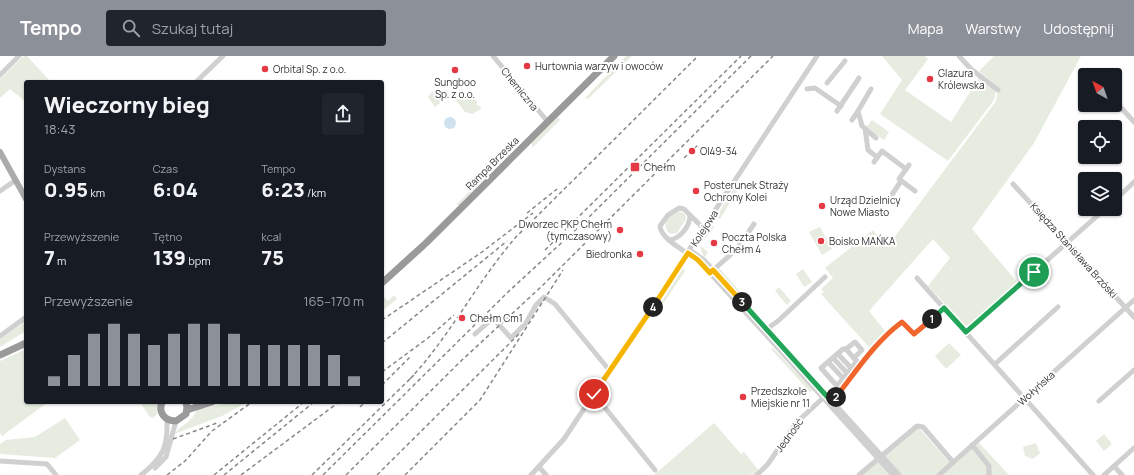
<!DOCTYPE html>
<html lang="pl">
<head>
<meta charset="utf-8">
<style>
  :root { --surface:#171b24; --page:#20242c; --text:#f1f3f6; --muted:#9ea1a6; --accent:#8c9099 }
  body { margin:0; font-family:Manrope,sans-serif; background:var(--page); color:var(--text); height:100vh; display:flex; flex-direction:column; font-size:15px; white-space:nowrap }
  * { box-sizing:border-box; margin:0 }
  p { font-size:13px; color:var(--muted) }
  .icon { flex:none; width:22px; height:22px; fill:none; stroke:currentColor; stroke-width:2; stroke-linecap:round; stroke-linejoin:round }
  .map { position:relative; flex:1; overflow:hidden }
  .details { position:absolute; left:24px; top:24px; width:360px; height:324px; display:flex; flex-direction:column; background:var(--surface); border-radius:4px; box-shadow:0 1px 3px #0004 }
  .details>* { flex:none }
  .needle { width:26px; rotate:320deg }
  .controls { position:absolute; left:1078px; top:12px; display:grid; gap:8px }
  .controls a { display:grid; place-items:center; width:44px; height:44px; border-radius:4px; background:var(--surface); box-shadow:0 1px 3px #0004; font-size:20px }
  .pin { position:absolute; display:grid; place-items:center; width:34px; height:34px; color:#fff; margin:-17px; border:2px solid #fff; border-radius:50%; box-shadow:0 1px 4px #0007 }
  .km { position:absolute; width:20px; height:20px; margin:-10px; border-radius:50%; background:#222; color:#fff; font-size:11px; line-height:20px; text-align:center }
  .round { display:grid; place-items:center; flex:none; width:42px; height:42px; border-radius:4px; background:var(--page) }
  .head { display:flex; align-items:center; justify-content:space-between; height:68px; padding:0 20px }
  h1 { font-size:22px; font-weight:800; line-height:30px }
  .figures { display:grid; grid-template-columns:repeat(3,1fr); gap:6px; height:68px; padding:4px 20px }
  .figures div { display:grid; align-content:center }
  .figures b { font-size:20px; font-weight:800 }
  .figures small { font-size:11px; font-weight:400 }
  .figures p { font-size:11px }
  .chart { height:112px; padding:8px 20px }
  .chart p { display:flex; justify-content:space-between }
  .chart svg { width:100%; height:72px; margin-top:4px; stroke:var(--accent); stroke-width:6 }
  header { display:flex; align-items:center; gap:24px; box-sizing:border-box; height:56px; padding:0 20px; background:var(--accent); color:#fff }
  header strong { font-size:19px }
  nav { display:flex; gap:22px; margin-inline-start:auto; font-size:14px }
  .search { width:280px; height:36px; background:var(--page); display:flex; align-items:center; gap:10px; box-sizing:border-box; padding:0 14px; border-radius:4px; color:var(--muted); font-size:15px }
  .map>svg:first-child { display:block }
</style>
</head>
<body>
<header>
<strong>Tempo</strong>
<div class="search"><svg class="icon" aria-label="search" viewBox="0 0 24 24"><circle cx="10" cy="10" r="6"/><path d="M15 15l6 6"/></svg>Szukaj tutaj</div>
<nav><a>Mapa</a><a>Warstwy</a><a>Udostępnij</a></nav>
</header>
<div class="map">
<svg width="1134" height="419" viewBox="0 0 1134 419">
  <rect width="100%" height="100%" fill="#fff"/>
  <g fill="#e6ecdf">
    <polygon points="24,0 27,0 50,25 26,26 26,46 10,33 0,42 0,23"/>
    <polygon points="626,0 632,0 588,43 585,42"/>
    <polygon points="882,0 925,0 928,3 905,34 951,66 979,22 996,34 994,44 948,105 880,58 902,24"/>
    <polygon points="994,0 1081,0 1034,87 972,173 1017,226 967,271 928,230 950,202 933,183 869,255 885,275 869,291 821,238 824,236 821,233 833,222 825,212 873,174 887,191 996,45 998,31 979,15"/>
    <path d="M462,33C468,40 473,40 477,45V49L480,50L481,53L472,58L465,56L453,40Z"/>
    <polygon points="438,34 449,40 435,51 428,41 432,36"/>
    <polygon points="558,61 560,64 532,92 532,87"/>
    <polygon points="872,64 889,76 884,84 866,72"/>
    <polygon points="512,93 510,98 459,149 456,149"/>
    <polygon points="737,127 742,127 720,163 715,160 720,155"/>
    <path d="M679,155L685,158L686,163L677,177L670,178C660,169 669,158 679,155Z"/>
    <path d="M713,170L714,171L700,189L708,196L705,201C696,191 702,176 713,170Z"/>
    <polygon points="820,171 832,193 822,199 809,176"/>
    <polygon points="683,212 685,215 665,245 659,250"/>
    <polygon points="719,212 750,247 748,249 718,215"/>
    <polygon points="803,213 812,226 804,231 796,218"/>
    <polygon points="779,231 791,245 787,249 775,235"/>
    <polygon points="382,239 388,245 394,239 397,243 382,255"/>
    <polygon points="26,264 26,275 0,291 0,283"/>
    <polygon points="949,287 961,299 946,313 935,300"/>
    <polygon points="773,292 813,334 810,336 771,293"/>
    <polygon points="26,293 26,346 48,346 2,380 0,377 0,305"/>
    <path d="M140,346H157C159,352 159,359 152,362L149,360Z"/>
    <path d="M231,346H248L222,360L174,378C181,369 191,367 197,354Z"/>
    <polygon points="65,362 80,384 55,402 0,398 0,388 6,384 35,381"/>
    <polygon points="714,367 741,398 744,396 759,415 754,419 751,419 756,414 750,419 654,419"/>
    <polygon points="917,370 951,408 976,387 979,387 1009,419 859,419"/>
    <polygon points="1104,378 1112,388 1104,395 1096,385"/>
    <polygon points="1036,387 1040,397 1033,403 1025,400 1023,391"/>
  </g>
  <circle fill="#cfe2ee" cx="450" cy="67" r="6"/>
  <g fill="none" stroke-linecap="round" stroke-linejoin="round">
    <g stroke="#d0d0d0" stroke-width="5">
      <polyline points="493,0 548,66"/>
      <polyline points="959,0 971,13 998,34"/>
      <polyline points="1086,15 1090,19"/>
      <polyline points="0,19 19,0"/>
      <polyline points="196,26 223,0"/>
      <polyline points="827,27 845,5"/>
      <polyline points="807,33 815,32 841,50"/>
      <polyline points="871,33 858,55 862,70 865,72 868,94 877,101"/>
      <polyline points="1115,45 1134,66"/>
      <polyline points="837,55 859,22"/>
      <polyline points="852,64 858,55"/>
      <polyline points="865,73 876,82"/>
      <polyline points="874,106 882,95 906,113"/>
      <polyline points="909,109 899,123 915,135"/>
      <polyline points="1013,128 1134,261"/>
      <polyline points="0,135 16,124"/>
      <polyline points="891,140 901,125"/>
      <polyline points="1115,144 1134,126"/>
      <path d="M704,173L684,153L679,152L668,159L660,170C661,185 691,197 701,207L893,419"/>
      <path d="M670,184C680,182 690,171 690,159"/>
      <polyline points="690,194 704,204 899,419"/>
      <polyline points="711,216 738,192 754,168"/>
      <polyline points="917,222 1093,419"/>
      <polyline points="764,275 778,265 825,221"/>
      <polyline points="966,276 1105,153"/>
      <polyline points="475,278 493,262 511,282 526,267 536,249 544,241 555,248 610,315"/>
      <polyline points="0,280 26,261"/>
      <polyline points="846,293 843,293 821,312 837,330 857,305"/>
      <polyline points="838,298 851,312"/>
      <polyline points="833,302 847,317"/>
      <polyline points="854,302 862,294 855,286 846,293 858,307"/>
      <polyline points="828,306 843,322"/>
      <polyline points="995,308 1058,251"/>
      <polyline points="594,338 655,414"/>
      <polyline points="1099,345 1134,314"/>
      <path d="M830,348C853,320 873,288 902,266L914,278L944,252"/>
      <polyline points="972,389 989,410 989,419"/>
      <polyline points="0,405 47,408 56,419"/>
      <polyline points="1114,410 1122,419"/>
      <polyline points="539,411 546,419"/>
      <polyline points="155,412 166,401 176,365"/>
      <path d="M141,419C163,402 168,391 167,363"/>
      <polyline points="531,419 564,383 817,0"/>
      <polyline points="757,419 768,408 796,367 823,342"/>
      <polyline points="859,419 917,370 923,371 953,406"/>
      <polyline points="939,419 1134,244"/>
      <polyline points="1104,419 1134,392"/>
    </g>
    <polyline stroke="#ababab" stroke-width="6" points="0,96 26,143"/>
    <g stroke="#9a9a9a" stroke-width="7">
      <polyline points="382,227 426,187 614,0"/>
      <polyline points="0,299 26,287"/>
      <path d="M162,346C158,357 165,365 176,365L186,358L187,352L186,346"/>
      <polyline points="187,354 212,346"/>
    </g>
    <g stroke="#888" stroke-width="1.5" stroke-dasharray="4 3" stroke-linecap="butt">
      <polyline points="684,102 698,89"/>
      <polyline points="527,157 557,133"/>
      <polyline points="545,194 741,0"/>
      <polyline points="382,264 482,196 533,157"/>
      <polyline points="382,287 507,185"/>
      <polyline points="382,316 428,282 454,259"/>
      <path d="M410,323C450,280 477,226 516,181L698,0"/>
      <polyline points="382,329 410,301"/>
      <polyline points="360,351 365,346"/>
      <polyline points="173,383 217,367"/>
      <polyline points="167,419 185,405 212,375 252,346"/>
      <polyline points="214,419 304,346"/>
      <polyline points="224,419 314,346"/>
      <polyline points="241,419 339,346"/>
      <polyline points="312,419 414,319"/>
      <polyline points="323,419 508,236 583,167 751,0"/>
      <polyline points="346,419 462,304 542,230 773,0"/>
      <polyline points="377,419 520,277"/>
      <polyline points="405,419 480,344 563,214"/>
    </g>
  </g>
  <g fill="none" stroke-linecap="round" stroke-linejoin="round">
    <g stroke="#fff" stroke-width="8">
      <polyline id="split-1" points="932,263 944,252 966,276 1034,216"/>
    </g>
    <g stroke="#fff" stroke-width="8">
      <path id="split-2" d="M836,341C857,314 875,286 902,266L914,278L932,263"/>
    </g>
    <g stroke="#fff" stroke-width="8">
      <polyline id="split-3" points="742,246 832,346 836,341"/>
    </g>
    <g stroke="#fff" stroke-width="8">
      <polyline id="split-4" points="653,251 688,197 698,204 710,217 713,214 742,246"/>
    </g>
    <g stroke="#fff" stroke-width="8">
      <polyline id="split-5" points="594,338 653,251"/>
    </g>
    <use href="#split-1" stroke="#22a559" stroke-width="5"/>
    <use href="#split-2" stroke="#f0652b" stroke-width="5"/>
    <use href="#split-3" stroke="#22a559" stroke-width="5"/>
    <use href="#split-4" stroke="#f5b400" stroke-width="5"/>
    <use href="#split-5" stroke="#f5b400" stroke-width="5"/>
  </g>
  <g fill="#e63946" stroke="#fff" stroke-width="1.5">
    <circle cx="527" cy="10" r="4"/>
    <circle cx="265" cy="13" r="4"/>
    <circle cx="455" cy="14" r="4"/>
    <circle cx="930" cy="23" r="4"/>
    <circle cx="692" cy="95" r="4"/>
    <rect x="630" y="106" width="10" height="10" rx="2"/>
    <circle cx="696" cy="135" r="4"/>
    <circle cx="822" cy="150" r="4"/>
    <circle cx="620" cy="174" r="4"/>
    <circle cx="821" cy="185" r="4"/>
    <circle cx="714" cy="187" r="4"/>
    <circle cx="640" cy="198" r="4"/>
    <circle cx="462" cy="262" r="4"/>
    <circle cx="743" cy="341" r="4"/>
  </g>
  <g text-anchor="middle" stroke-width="4" stroke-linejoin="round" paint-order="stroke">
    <g font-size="10" fill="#333" stroke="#fff" text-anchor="start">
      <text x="535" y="14">Hurtownia warzyw i owoców</text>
      <text x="273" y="17">Orbital Sp. z o.o.</text>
      <text x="938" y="21">Glazura<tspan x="938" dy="12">Królewska</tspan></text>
      <text x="455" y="30" text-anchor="middle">Sungboo<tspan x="455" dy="12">Sp. z o.o.</tspan></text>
      <text x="700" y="99">Ol49-34</text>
      <text x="644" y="115">Chełm</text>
      <text x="704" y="133">Posterunek Straży<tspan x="704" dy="12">Ochrony Kolei</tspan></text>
      <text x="830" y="148">Urząd Dzielnicy<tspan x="830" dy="12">Nowe Miasto</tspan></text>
      <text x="612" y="172" text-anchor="end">Dworzec PKP Chełm<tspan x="612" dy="12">(tymczasowy)</tspan></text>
      <text x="722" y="185">Poczta Polska<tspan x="722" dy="12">Chełm 4</tspan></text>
      <text x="829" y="189">Boisko MAŃKA</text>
      <text x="632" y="202" text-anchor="end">Biedronka</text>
      <text x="470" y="266">Chełm Cm1</text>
      <text x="751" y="339">Przedszkole<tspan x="751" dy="12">Miejskie nr 11</tspan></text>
    </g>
    <g font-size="10" fill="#333" stroke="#fff">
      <text transform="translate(520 33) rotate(51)" y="4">Chemiczna</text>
      <text transform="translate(492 107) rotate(-45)" y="4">Rampa Brzeska</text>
      <text transform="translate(704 172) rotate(-57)" y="4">Kolejowa</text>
      <text transform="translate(1074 194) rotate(48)" y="4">Księdza Stanisława Brzóski</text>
      <text transform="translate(1036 332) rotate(-42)" y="4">Wołyńska</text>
      <text transform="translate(789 379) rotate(-54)" y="4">Jedność</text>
    </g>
  </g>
</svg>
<div class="controls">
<a><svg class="needle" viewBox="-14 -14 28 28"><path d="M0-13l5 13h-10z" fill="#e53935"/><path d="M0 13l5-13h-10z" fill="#9ea1a6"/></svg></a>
<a><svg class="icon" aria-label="locate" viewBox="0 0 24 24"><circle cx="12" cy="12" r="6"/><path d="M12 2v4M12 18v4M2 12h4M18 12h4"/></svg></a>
<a><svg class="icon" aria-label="layers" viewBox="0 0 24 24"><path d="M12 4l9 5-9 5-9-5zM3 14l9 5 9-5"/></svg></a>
</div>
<div class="pin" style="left:1034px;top:216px;background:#1e9e55"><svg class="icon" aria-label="arrive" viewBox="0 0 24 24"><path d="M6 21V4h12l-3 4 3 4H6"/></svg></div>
<div class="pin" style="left:594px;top:338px;background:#d93025"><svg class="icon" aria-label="check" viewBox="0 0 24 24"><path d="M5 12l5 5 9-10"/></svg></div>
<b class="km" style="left:932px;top:263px">1</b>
<b class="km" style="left:836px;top:341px">2</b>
<b class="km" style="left:742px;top:246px">3</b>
<b class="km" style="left:653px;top:251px">4</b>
<section class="details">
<div class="head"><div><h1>Wieczorny bieg</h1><p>18:43</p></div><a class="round"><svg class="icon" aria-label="share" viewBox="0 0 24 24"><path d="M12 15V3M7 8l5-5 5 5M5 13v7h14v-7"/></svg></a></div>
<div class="figures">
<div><p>Dystans</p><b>0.95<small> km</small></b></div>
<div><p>Czas</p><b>6:04</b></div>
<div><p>Tempo</p><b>6:23<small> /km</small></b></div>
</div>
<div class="figures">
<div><p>Przewyższenie</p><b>7<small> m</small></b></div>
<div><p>Tętno</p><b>139<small> bpm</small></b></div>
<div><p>kcal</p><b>75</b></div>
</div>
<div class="chart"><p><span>Przewyższenie</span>165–170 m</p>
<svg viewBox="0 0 160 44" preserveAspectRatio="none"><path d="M5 44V38M15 44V25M25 44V12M35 44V6M45 44V12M55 44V19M65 44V12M75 44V6M85 44V6M95 44V12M105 44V19M115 44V19M125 44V19M135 44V19M145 44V25M155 44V38"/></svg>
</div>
</section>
</div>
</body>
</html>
